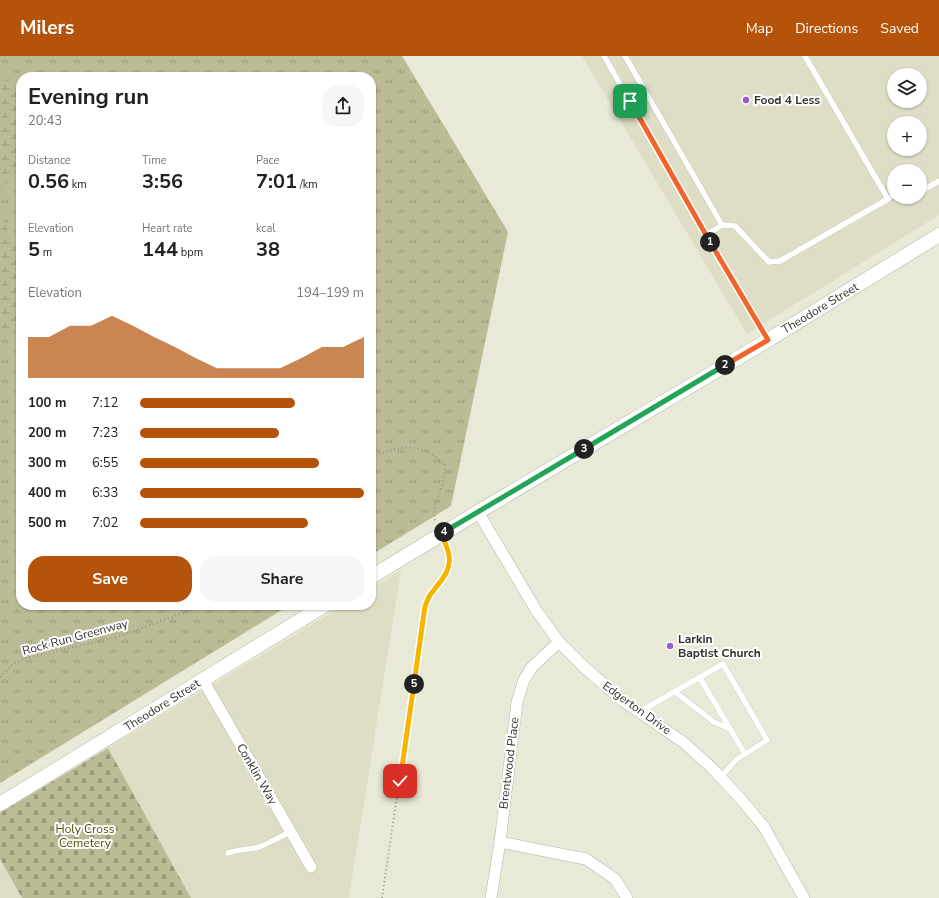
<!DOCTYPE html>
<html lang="en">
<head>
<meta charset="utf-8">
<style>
  :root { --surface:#fff; --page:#f6f6f6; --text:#222; --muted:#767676; --accent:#b45309 }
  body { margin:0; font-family:"Nunito Sans",sans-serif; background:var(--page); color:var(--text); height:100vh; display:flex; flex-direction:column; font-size:15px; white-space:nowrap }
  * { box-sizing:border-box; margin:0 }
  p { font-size:13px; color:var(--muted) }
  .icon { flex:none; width:22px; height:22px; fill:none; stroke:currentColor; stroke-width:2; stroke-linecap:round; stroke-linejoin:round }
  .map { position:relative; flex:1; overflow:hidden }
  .drawer { position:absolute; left:16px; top:16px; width:360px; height:538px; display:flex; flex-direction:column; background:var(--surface); border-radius:16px; box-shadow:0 1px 3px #0004 }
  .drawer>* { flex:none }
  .buttons { position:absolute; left:887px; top:12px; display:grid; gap:8px }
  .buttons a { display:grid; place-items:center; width:40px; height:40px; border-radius:50%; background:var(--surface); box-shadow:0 1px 3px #0004; font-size:20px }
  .pin { position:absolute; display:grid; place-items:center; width:34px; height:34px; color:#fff; margin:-17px; border-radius:8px; box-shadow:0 2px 6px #0006 }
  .km { position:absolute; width:20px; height:20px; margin:-10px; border-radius:50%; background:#222; color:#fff; font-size:11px; line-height:20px; text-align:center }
  .round { display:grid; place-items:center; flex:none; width:42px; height:42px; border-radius:16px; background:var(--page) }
  .head { display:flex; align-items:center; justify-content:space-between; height:68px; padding:0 12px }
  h1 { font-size:22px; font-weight:700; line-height:30px }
  .stats { display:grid; grid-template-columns:repeat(3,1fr); gap:6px; height:68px; padding:4px 12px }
  .stats div { display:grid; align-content:center }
  .stats b { font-size:20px; font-weight:700 }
  .stats small { font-size:11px; font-weight:400 }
  .stats p { font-size:11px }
  .chart { height:112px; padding:8px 12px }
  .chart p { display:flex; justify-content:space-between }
  .chart svg { width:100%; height:72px; margin-top:4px; fill:var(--accent); opacity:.7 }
  .cta { display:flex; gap:8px; margin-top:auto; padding:8px 12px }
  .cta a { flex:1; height:46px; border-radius:16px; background:var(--accent); color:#fff; font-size:16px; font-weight:700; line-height:46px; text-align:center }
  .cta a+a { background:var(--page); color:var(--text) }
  ul { padding:0 12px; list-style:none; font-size:13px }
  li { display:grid; grid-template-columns:64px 48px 1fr; align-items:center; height:30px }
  li i { height:10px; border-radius:5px; background:var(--accent) }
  header { display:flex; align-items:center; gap:24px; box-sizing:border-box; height:56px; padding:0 20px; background:var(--accent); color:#fff }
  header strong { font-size:19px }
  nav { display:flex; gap:22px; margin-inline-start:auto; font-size:14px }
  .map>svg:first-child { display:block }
</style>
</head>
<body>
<header>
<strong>Milers</strong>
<nav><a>Map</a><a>Directions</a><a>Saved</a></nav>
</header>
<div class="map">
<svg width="939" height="842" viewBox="0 0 939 842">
  <defs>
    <pattern id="grass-tufts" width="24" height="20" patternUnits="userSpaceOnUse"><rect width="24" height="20" fill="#bbbb96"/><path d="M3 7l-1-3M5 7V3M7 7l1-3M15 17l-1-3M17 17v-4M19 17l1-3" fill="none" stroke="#99997b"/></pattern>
    <pattern id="wetland-marsh" width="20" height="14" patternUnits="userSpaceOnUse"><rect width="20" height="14" fill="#bbbb96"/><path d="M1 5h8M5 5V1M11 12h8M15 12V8" fill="none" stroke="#99997b"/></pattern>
    <pattern id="cemetery-stones" width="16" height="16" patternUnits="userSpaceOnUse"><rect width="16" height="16" fill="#bbbb96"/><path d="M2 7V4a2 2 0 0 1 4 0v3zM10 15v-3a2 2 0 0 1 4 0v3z" fill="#99997b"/></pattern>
  </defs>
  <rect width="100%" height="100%" fill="#e8e9d7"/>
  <g fill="#dedec6" fill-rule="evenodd">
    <path d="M582,0H939V159L747,278ZM894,19H920V45H894ZM894,67H920V93H894ZM894,115H920V141H894Z"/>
    <polygon points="401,514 349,842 191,842 108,692 344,549 371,549 371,533"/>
    <polygon points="0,803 22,842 0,842"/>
  </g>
  <polygon fill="url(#grass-tufts)" points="0,0 402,0 508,176 451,450 371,499 371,21 21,21 21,549 290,549 0,727"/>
  <g fill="url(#wetland-marsh)">
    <polygon points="0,24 21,29 21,111 11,118 8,125 3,129 0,142"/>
    <polygon points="0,153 4,167 21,201 21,273 6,281 0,279"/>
  </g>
  <polygon fill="url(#cemetery-stones)" points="108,692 191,842 22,842 0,803 0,757"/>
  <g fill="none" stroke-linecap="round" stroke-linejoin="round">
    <g stroke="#b6b6a5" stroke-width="6">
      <g id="service">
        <polyline points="604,0 706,179"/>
        <polyline points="625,0 722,169"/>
        <polyline points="920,136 939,125"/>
        <polyline points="888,143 894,138"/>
        <polyline points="767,284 706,179 722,169 735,170 769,206 780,205 888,143 805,0"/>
        <polyline points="700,622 745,698"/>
        <polyline points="675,636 714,666 730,673"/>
        <polyline points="639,656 723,608 767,684 737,703 721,721"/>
        <path d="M228,797C238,793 248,794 259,791C270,787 280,781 290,776"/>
      </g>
    </g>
    <g stroke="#b6b6a5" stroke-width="12">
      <g id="minor">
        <polyline points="478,456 536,554 559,586 584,611 623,645 683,686 712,712 740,742 764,771 804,842"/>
        <polyline points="203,624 311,811"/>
        <polyline points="500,786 586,803 615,823 627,842"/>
        <polyline points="491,842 500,786 517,646 524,624 532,611 559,586"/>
      </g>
    </g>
    <g stroke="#b6b6a5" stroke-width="15">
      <g id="tertiary">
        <polyline points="371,521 478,456 768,284 939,179"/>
        <polyline points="0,748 325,549"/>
      </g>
    </g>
    <g stroke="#949588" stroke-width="2" stroke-dasharray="1 3" stroke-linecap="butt">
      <path d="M371,400C403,391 418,383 445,409C445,418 443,427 440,435C437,446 431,456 436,467"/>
      <polyline points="0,621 12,609 26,602 117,581 205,549"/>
      <path d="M382,842L425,550C434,528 457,516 446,489"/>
    </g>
    <use href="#service" stroke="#fff" stroke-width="5.5"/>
    <use href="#minor" stroke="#fff" stroke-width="11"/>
    <use href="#tertiary" stroke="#fff" stroke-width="14"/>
  </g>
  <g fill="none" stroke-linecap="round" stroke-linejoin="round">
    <g stroke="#fff" stroke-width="8">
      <polyline id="split-1" points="630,45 710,186"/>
    </g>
    <g stroke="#fff" stroke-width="8">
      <polyline id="split-2" points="710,186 768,284 725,309"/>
    </g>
    <g stroke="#fff" stroke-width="8">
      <polyline id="split-3" points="584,393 725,309"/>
    </g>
    <g stroke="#fff" stroke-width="8">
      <polyline id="split-4" points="444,476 584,393"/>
    </g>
    <g stroke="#fff" stroke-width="8">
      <path id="split-5" d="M414,628L425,550C427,546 428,542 430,539C439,527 452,515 449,499C448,492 444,485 441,478L444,476"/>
    </g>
    <g stroke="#fff" stroke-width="8">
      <polyline id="split-6" points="400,725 414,628"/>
    </g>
    <use href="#split-1" stroke="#f0652b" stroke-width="5"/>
    <use href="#split-2" stroke="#f0652b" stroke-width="5"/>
    <use href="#split-3" stroke="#22a559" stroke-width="5"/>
    <use href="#split-4" stroke="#22a559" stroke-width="5"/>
    <use href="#split-5" stroke="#f5b400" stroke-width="5"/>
    <use href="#split-6" stroke="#f5b400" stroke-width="5"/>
  </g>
  <g fill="#955cd3" stroke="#fff" stroke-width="1.5">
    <circle cx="746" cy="44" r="4"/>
    <circle cx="670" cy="590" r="4"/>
  </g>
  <g text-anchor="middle" stroke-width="4" stroke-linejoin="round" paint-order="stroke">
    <g font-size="12" font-weight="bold" fill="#32322b" stroke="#fff" text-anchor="start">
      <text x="754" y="48">Food 4 Less</text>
      <text x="678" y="587">Larkin<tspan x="678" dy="14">Baptist Church</tspan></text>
    </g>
    <g font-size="12" fill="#32322b" stroke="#fff">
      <text transform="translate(820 252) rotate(-31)" y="4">Theodore Street</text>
      <text transform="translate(75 581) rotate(-15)" y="4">Rock Run Greenway</text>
      <text transform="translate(162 649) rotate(-32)" y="4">Theodore Street</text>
      <text transform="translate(637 652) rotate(36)" y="4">Edgerton Drive</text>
      <text transform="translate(509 707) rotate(-83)" y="4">Brentwood Place</text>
      <text transform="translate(257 718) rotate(60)" y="4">Conklin Way</text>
    </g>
    <g font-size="12" fill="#535106" stroke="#fff">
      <text x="85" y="777">Holy Cross<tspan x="85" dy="14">Cemetery</tspan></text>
    </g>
  </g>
</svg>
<div class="buttons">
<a><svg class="icon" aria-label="layers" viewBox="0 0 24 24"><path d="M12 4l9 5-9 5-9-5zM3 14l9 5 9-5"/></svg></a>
<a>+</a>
<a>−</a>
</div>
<div class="pin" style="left:630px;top:45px;background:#1e9e55"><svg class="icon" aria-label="arrive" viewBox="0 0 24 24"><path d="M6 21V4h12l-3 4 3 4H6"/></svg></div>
<div class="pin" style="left:400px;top:725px;background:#d93025"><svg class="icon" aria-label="check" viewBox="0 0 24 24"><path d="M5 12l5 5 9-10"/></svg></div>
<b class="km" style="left:710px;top:186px">1</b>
<b class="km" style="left:725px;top:309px">2</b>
<b class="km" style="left:584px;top:393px">3</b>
<b class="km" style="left:444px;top:476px">4</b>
<b class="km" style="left:414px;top:628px">5</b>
<section class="drawer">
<div class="head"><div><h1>Evening run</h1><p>20:43</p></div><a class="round"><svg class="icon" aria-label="share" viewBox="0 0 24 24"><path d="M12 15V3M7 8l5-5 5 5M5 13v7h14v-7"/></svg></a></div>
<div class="stats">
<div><p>Distance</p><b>0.56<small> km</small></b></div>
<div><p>Time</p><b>3:56</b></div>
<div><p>Pace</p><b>7:01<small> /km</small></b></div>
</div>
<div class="stats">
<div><p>Elevation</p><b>5<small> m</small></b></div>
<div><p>Heart rate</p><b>144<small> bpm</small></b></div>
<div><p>kcal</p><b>38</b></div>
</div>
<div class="chart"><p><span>Elevation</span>194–199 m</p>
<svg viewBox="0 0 160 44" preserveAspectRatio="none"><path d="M0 44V19L10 19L20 12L30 12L40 6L50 12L60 19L70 25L80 32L90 38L100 38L110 38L120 38L130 32L140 25L150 25L160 19V44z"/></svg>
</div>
<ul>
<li><b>100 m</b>7:12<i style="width:69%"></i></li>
<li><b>200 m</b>7:23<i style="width:62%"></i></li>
<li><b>300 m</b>6:55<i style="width:80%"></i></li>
<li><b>400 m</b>6:33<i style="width:100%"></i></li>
<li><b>500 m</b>7:02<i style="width:75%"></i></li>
</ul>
<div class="cta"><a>Save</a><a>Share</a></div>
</section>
</div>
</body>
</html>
